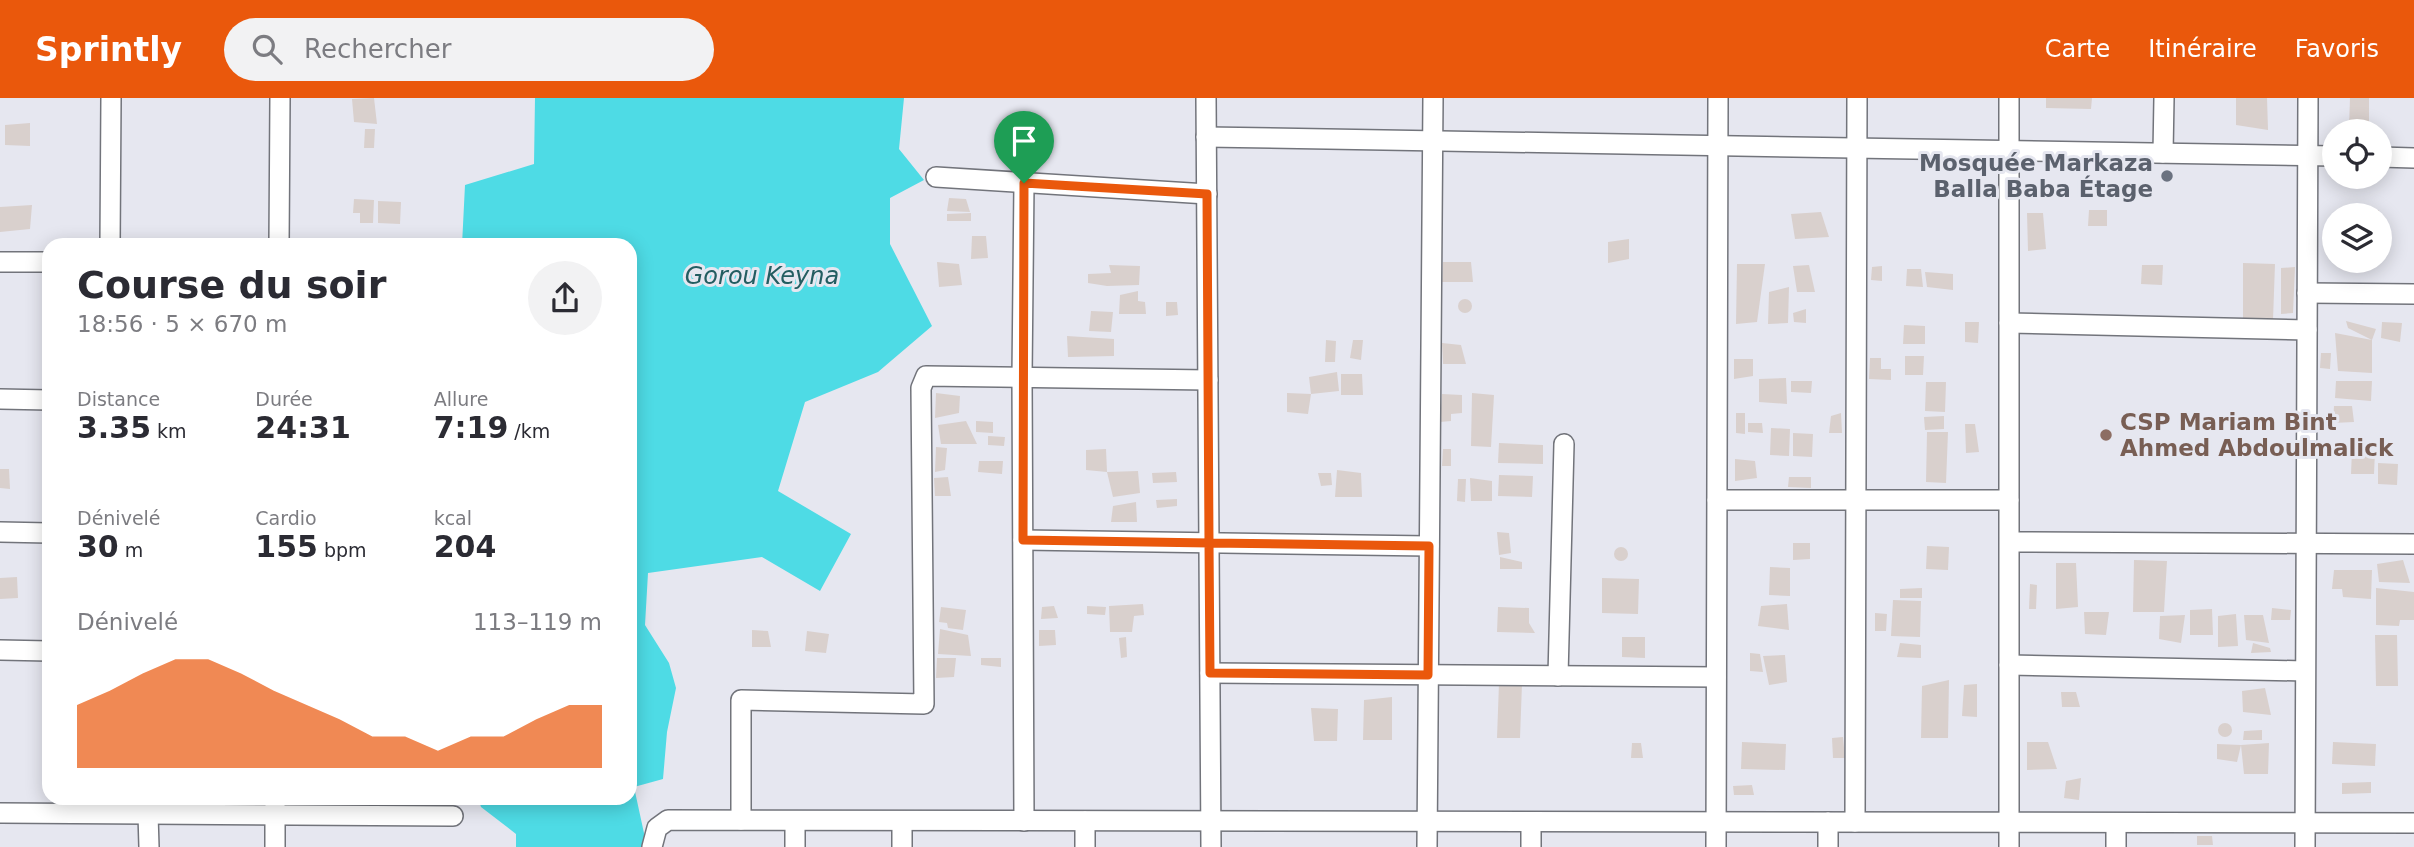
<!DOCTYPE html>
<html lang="fr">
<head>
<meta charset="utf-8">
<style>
  :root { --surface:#fff; --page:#f2f2f3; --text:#2b2b33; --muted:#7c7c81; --accent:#ea580c }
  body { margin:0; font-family:"DejaVu Sans",sans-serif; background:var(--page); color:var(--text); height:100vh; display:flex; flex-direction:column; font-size:26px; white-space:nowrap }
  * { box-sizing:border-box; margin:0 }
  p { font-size:23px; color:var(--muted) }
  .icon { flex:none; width:38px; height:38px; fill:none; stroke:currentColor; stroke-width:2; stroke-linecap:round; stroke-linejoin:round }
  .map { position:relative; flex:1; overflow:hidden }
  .details { position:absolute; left:42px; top:140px; width:595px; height:567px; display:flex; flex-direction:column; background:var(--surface); border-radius:21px; box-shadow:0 4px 18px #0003 }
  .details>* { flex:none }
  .buttons { position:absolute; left:2322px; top:21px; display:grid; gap:14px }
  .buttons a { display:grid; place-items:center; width:70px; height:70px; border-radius:50%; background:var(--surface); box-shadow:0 4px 18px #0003; font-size:35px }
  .pin { position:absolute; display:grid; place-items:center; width:60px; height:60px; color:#fff; margin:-72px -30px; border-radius:50% 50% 50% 0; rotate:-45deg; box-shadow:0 0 7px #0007 }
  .pin .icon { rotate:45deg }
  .round { display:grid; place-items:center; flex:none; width:74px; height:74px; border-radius:37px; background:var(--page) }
  .overview { display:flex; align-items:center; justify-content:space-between; height:119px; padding:0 35px }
  h1 { font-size:38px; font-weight:800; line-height:52px }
  .metrics { display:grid; grid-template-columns:repeat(3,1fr); gap:10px; height:119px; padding:7px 35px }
  .metrics div { display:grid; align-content:center }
  .metrics b { font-size:30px; font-weight:800 }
  .metrics small { font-size:19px; font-weight:400 }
  .metrics p { font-size:19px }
  .chart { height:196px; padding:14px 35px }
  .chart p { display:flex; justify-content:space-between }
  .chart svg { width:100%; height:126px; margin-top:7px; fill:var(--accent); opacity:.7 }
  header { display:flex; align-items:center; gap:42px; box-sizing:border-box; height:98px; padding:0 35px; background:var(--accent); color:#fff }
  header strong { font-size:33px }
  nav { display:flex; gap:38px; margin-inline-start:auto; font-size:24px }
  .search { width:490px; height:63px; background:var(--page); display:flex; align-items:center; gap:18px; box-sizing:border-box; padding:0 24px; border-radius:38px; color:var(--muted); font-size:26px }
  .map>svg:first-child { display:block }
</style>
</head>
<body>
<header>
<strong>Sprintly</strong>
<div class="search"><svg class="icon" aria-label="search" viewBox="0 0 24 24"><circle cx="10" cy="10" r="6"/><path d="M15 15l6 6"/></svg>Rechercher</div>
<nav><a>Carte</a><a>Itinéraire</a><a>Favoris</a></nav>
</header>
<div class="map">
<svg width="2414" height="749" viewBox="0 0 2414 749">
  <rect width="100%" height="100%" fill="#e6e7f0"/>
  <polygon fill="#4edbe5" points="535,0 904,0 899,51 924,82 890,100 890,146 932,228 878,274 805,304 778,393 851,436 820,493 762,459 648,475 645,527 669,565 676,590 667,634 663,681 634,689 647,749 516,749 516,736 481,709 478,700 630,700 630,147 462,147 465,87 534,66"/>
  <g fill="#d9d0cd">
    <polygon points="374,0 377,26 354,24 352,1"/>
    <polygon points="2046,0 2092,0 2091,11 2046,10"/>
    <polygon points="2236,0 2267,0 2268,32 2236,27"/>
    <polygon points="2350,0 2369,0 2369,29 2349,29"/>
    <polygon points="30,25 30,48 5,47 5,27"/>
    <polygon points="365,31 375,31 374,50 364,50"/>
    <polygon points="949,100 966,101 970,114 947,113"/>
    <polygon points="354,101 374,102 373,125 360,125 360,115 353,115"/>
    <polygon points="378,103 401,104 400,126 378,125"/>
    <polygon points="32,107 30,131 0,134 0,109"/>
    <polygon points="2089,112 2107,112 2107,128 2088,128"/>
    <rect x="2353" y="112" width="26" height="5"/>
    <polygon points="1821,114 1829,139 1795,141 1791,116"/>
    <polygon points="971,115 971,123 947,123 947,116"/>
    <polygon points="2027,115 2043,115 2046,151 2028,153"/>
    <polygon points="972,138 986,138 988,160 971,161"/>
    <polygon points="1629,141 1629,161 1608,165 1608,144"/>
    <polygon points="937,164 959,166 962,187 939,189"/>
    <polygon points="1443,164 1471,164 1473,184 1442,184"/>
    <polygon points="2243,165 2275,166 2273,222 2243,220"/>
    <polygon points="1737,166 1765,166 1757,224 1736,226"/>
    <polygon points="1109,167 1140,168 1139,187 1107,188 1088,185 1088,176 1111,175"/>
    <polygon points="1809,167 1815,194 1797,194 1793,168"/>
    <polygon points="2142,167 2163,167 2162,187 2141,186"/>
    <polygon points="1882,168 1882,183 1871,182 1872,169"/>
    <polygon points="2295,169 2293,215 2281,216 2281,170"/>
    <polygon points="1907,171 1921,171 1923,189 1906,188"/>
    <polygon points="1925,174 1953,176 1953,192 1927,189"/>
    <polygon points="1789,189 1788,225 1768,226 1769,194"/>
    <polygon points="1138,193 1138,203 1145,204 1146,216 1119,216 1120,197"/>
    <circle cx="1465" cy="208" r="7"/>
    <polygon points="1166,204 1177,204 1178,217 1166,218"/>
    <polygon points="1806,211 1806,225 1794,224 1793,215"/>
    <polygon points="1091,213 1113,214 1111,234 1089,233"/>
    <polygon points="2346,223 2376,231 2372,242 2372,275 2338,273 2335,235 2372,242 2348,230"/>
    <polygon points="1965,224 1979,224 1978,245 1965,244"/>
    <polygon points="2382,224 2402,225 2400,244 2381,240"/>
    <polygon points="1904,227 1925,228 1925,246 1903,246"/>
    <polygon points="1067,238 1114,241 1114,258 1068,259"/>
    <polygon points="1326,242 1336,243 1335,264 1325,264"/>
    <polygon points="1353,242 1363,242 1361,262 1350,260"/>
    <polygon points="1442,245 1461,247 1466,266 1443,266"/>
    <polygon points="2321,255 2331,255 2330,271 2320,270"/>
    <polygon points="1905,258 1924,258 1923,277 1905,277"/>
    <polygon points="1870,260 1881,260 1881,271 1891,271 1891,282 1869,281"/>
    <polygon points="1734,261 1753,261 1753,278 1734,281"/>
    <polygon points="1337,274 1339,293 1311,296 1309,279"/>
    <polygon points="1341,276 1362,276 1363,297 1341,297"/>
    <polygon points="1786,280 1787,306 1759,304 1759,281"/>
    <polygon points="1791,283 1812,283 1811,295 1791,294"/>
    <polygon points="2336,283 2372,283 2371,303 2335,300"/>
    <polygon points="1926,284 1946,284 1945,314 1925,313"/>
    <polygon points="936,295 960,298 959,315 935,320"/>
    <polygon points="1287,295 1311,296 1308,316 1287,314"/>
    <polygon points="1472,295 1494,297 1491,349 1471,348"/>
    <polygon points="1442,296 1462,297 1462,315 1451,316 1451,323 1440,324"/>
    <polygon points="2334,308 2352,308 2354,324 2333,325"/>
    <polygon points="1736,315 1745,315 1745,336 1736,335"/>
    <polygon points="1841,315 1842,335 1829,335 1831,318"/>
    <polygon points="1944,318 1944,331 1925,332 1924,319"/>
    <polygon points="966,323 977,346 941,346 938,327"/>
    <polygon points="976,323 993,324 993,335 976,334"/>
    <polygon points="1748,325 1762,325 1763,335 1748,334"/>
    <polygon points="1965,326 1975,326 1979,354 1966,355"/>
    <polygon points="1771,330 1790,331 1789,358 1770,357"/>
    <polygon points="1927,334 1948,334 1946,385 1926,384"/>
    <polygon points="1793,335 1813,336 1812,359 1793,358"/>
    <polygon points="988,338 1005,339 1004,348 988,347"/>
    <polygon points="1499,345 1543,347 1543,366 1498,365"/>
    <polygon points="936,349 947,350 945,372 935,374"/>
    <polygon points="1106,351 1107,374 1086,372 1086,352"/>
    <polygon points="1443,351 1451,351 1451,368 1442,368"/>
    <polygon points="2352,352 2375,353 2374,376 2351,376"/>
    <polygon points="1735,361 1755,363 1757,380 1735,383"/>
    <polygon points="979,363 1003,363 1002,376 978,374"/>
    <polygon points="2378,365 2398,366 2397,387 2378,386"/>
    <polygon points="0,371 9,371 10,391 0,390"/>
    <polygon points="1337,372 1361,375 1362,399 1335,399"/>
    <polygon points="1138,373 1140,395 1113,399 1107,374"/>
    <polygon points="1176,374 1177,384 1153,385 1152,375"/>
    <polygon points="1318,375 1331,375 1332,387 1321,388"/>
    <polygon points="1499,377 1533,378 1532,399 1498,398"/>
    <polygon points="948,379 951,398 935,398 934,380"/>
    <polygon points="1789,379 1811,379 1811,390 1788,389"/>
    <polygon points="1470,380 1492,383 1492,403 1471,403"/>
    <polygon points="1458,381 1466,381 1465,404 1457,403"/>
    <polygon points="1177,401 1177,408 1157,410 1156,402"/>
    <polygon points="1136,404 1137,424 1111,424 1113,408"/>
    <polygon points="1497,434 1509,435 1511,455 1499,457"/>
    <polygon points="1793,445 1810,445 1810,461 1793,462"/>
    <polygon points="1927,448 1949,449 1948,472 1926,471"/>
    <circle cx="1621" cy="456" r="7"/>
    <polygon points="1500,459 1522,464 1522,471 1500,471"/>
    <polygon points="2134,462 2167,463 2164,514 2133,514"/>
    <polygon points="2403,462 2410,485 2379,484 2377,466"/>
    <polygon points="2056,465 2076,465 2078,509 2056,511"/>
    <polygon points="1770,469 1790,470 1790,498 1769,497"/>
    <polygon points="2334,472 2372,472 2371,501 2343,499 2342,491 2332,491"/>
    <polygon points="17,479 18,500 0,501 0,480"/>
    <polygon points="1602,480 1639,481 1638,516 1602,515"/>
    <polygon points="2030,486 2037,487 2036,511 2029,511"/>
    <polygon points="1922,490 1922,500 1900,500 1900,491"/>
    <polygon points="2376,490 2414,494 2414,522 2400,522 2399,528 2376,527"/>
    <polygon points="1893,502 1921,503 1920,539 1891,538"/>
    <polygon points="1143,506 1144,517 1134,518 1132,534 1110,534 1109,508"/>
    <polygon points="1787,506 1789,532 1758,528 1761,508"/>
    <polygon points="1054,508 1058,520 1041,521 1042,509"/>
    <polygon points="1087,508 1106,509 1105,517 1087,516"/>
    <polygon points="941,509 966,512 963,532 948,530 947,525 939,524"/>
    <polygon points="1498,509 1529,510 1529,525 1535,535 1497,534"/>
    <polygon points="2272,510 2291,512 2290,522 2271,522"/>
    <polygon points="2212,511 2213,537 2190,537 2190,512"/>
    <polygon points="2084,514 2109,514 2106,537 2085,536"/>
    <polygon points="1875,515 1887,516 1886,533 1875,533"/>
    <polygon points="2236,516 2238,548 2218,549 2218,518"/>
    <polygon points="2185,517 2181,545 2159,541 2160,518"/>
    <polygon points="2244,517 2263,517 2269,545 2246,542"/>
    <polygon points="940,531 968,537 971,558 938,556"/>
    <polygon points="752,532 768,533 771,549 752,549"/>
    <polygon points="1039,532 1055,532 1056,547 1039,548"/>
    <polygon points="807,533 829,536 826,555 805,553"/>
    <polygon points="2375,537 2397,537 2398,588 2376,588"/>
    <polygon points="1126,539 1127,559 1121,560 1119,540"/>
    <polygon points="1622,539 1645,539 1645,560 1622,559"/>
    <polygon points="1900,545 1921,547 1921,560 1897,559"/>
    <polygon points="2253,545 2270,550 2271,554 2251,555"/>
    <polygon points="1750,555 1760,556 1763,574 1750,573"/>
    <polygon points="1785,557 1787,584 1769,587 1763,558"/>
    <polygon points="937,560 956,560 954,579 936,580"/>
    <polygon points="981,560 1001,560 1001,569 981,567"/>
    <polygon points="1949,582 1948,640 1921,640 1922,588"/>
    <polygon points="1499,585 1522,586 1520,640 1497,640"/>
    <polygon points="1977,586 1977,619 1962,618 1964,587"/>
    <polygon points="2265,590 2271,617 2243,614 2242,593"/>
    <polygon points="2061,594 2076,594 2080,609 2062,609"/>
    <polygon points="1392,599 1392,642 1363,642 1364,602"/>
    <polygon points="1311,610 1338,611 1337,643 1314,643"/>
    <circle cx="2225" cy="632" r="7"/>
    <polygon points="2262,632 2262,642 2243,642 2244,633"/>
    <polygon points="1843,639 1845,660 1833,660 1832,640"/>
    <polygon points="1742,644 1786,646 1785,672 1741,671"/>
    <polygon points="2027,644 2048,644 2057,671 2027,672"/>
    <polygon points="2333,644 2376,646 2375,668 2332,666"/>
    <polygon points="1632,645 1641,645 1643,660 1631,660"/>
    <polygon points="2269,645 2268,676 2244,676 2241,647"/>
    <polygon points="2217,646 2241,647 2237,664 2217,661"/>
    <polygon points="2081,680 2079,702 2064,700 2066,683"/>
    <polygon points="2371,684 2371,695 2342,696 2342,685"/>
    <polygon points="1752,687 1754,697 1734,697 1733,688"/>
    <polygon points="2197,738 2212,738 2213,747 2197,747"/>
  </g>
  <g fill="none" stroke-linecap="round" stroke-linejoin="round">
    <g stroke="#72747b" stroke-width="22">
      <g id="minor">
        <polyline points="1206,0 1211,749"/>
        <polyline points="2009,0 2009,749"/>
        <polyline points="1206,39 2334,58"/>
        <polyline points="2163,55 2164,0"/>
        <polyline points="2380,59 2414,60"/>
        <polyline points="936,79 1207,96"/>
        <polyline points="1024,85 1022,279 1024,723"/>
        <polyline points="110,147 111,0"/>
        <polyline points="279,147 280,0"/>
        <polyline points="0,164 49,164"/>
        <polyline points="2307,195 2414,196"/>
        <polyline points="2009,225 2307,232"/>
        <polyline points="0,301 49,302"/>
        <polyline points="1717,402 2009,402"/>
        <polyline points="0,434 49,435"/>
        <polyline points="1023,442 1429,448"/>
        <polyline points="2010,444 2414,446"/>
        <polyline points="0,552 49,553"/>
        <polyline points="2009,567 2305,573"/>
        <polyline points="1210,575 1716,579"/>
        <polyline points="1558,578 1564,346"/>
        <polyline points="0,715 453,718"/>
        <polyline points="148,716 149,749"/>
        <polyline points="741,722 741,602 924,606 921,290 926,278 1208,282"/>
        <polyline points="795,723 795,749"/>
        <polyline points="1855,724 1857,0"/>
        <polyline points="2116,725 2116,749"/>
        <polyline points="275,749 275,700"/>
        <polyline points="652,749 657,730 668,722 2414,725"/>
        <polyline points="902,749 902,723"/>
        <polyline points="1085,749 1085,723"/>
        <polyline points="1427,749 1433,0"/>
        <polyline points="1531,749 1531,724"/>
        <polyline points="1716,749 1718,0"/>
        <polyline points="1828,749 1828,724"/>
        <polyline points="2305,749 2308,0"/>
      </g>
    </g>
    <use href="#minor" stroke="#fff" stroke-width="19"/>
  </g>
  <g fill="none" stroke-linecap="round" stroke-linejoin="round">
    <g stroke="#fff" stroke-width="14">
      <polyline id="route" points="1024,85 1023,442 1209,445 1210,575 1428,577 1429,448 1209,445 1207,96 1024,85"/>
    </g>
    <use href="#route" stroke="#ea580c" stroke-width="9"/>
  </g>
  <circle fill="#6b7280" stroke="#e6e7f0" stroke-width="2.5" cx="2167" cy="78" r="7"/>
  <circle fill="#8d6e63" stroke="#e6e7f0" stroke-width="2.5" cx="2106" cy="337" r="7"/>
  <g text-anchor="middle" stroke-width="6" stroke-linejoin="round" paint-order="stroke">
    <g font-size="23" font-weight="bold" fill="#5b616d" stroke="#e6e7f0" text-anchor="end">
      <text x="2153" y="73">Mosquée Markaza<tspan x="2153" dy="26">Balla Baba Étage</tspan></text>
    </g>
    <g font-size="23" font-weight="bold" fill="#785e54" stroke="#e6e7f0" text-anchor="start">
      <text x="2120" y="332">CSP Mariam Bint<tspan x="2120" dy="26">Ahmed Abdoulmalick</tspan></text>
    </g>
    <g font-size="24" font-style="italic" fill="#235d61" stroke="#e6e7f0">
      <text x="762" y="186">Gorou Keyna</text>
    </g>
  </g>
</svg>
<div class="buttons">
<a><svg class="icon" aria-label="locate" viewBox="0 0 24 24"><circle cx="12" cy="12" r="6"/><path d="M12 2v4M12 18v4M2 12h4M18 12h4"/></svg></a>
<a><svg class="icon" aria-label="layers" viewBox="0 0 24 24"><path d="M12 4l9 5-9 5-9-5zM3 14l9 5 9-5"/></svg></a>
</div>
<div class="pin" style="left:1024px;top:85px;background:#1e9e55"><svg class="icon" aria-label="arrive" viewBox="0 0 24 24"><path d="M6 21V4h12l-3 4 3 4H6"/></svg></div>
<section class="details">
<div class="overview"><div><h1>Course du soir</h1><p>18:56 · 5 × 670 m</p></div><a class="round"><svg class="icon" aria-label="share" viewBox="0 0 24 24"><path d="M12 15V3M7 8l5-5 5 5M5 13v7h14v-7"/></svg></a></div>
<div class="metrics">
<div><p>Distance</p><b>3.35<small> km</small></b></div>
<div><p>Durée</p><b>24:31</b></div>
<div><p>Allure</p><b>7:19<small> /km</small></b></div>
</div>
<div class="metrics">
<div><p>Dénivelé</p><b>30<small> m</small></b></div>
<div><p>Cardio</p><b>155<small> bpm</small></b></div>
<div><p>kcal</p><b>204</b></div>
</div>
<div class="chart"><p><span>Dénivelé</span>113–119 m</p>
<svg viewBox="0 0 160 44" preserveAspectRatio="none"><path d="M0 44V22L10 17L20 11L30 6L40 6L50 11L60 17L70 22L80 27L90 33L100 33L110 38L120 33L130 33L140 27L150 22L160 22V44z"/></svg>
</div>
</section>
</div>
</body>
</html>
